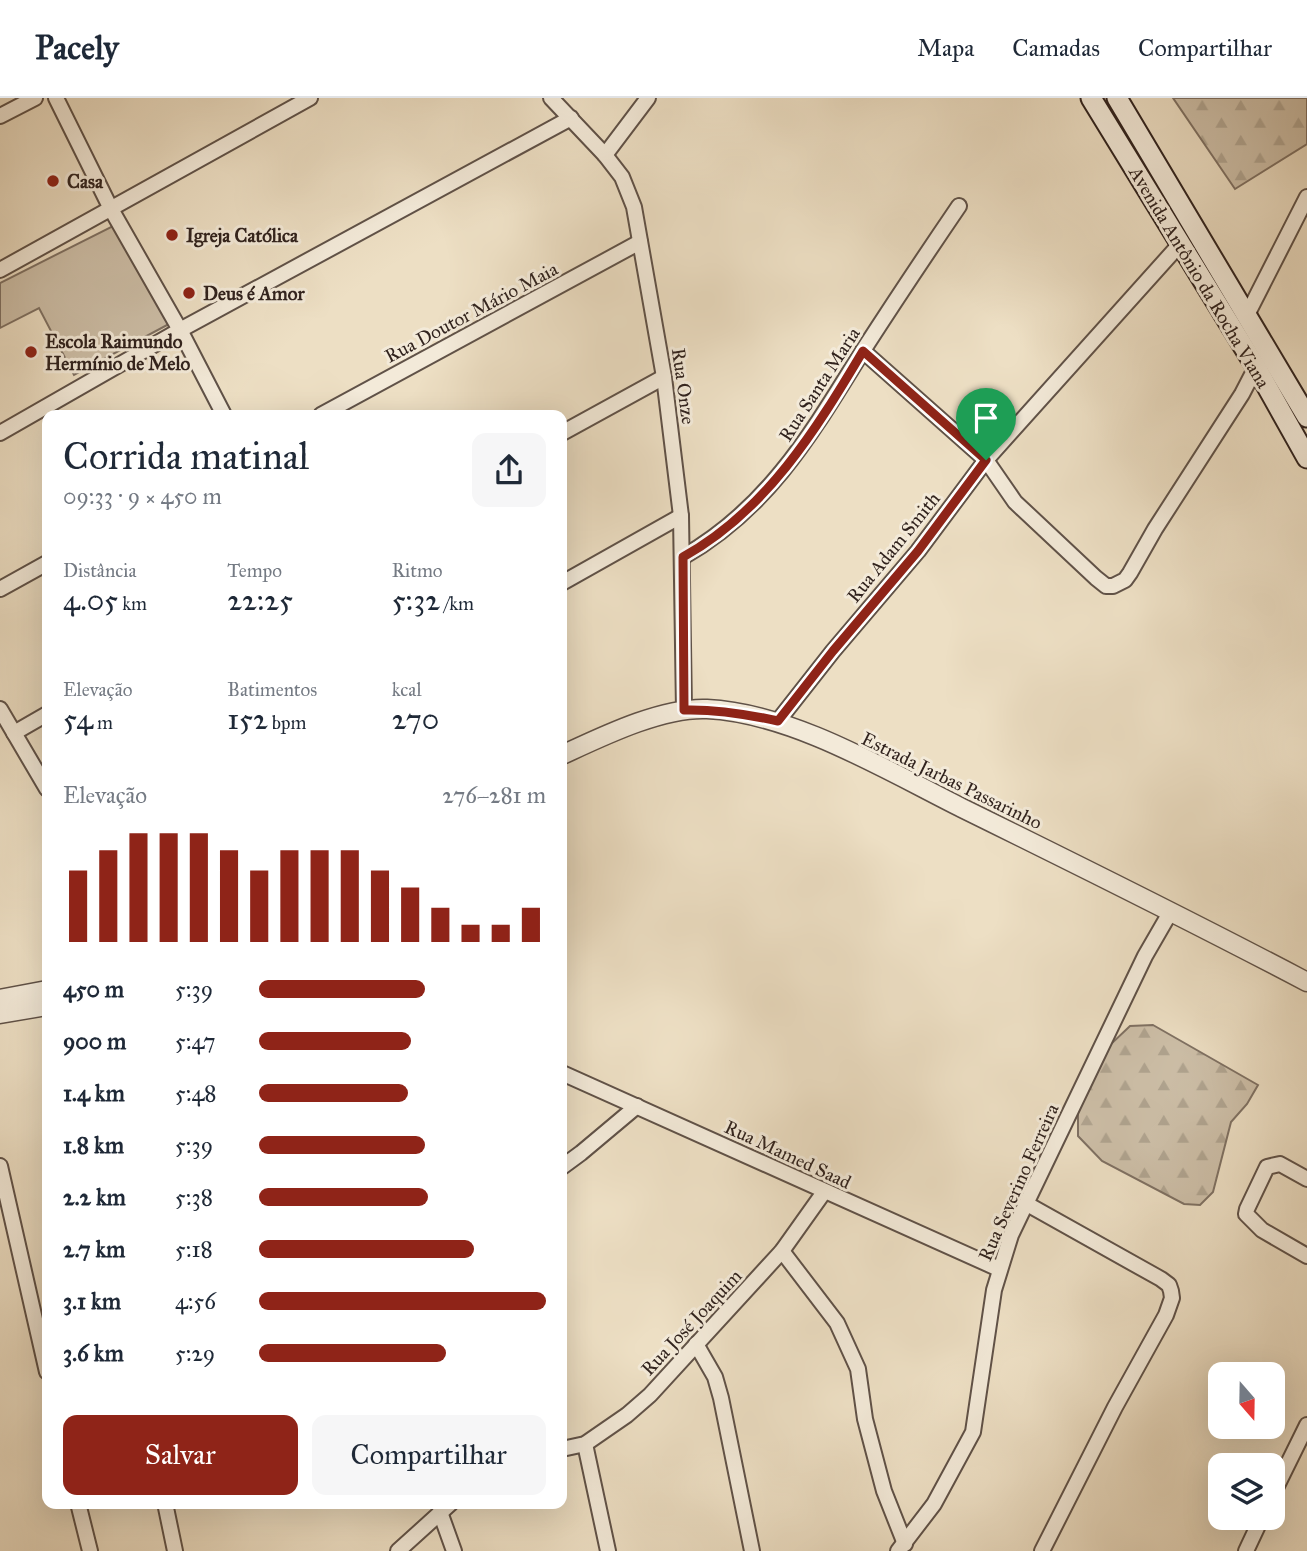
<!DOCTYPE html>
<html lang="pt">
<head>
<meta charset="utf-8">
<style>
  :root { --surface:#fff; --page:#f6f6f7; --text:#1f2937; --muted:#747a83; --line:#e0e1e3; --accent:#8f2418 }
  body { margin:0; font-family:"IM FELL Great Primer",serif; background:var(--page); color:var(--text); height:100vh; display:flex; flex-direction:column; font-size:26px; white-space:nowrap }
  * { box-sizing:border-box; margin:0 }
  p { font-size:23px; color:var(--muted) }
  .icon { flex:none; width:38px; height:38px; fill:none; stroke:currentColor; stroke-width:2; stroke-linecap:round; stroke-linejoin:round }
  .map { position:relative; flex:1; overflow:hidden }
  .side { position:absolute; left:42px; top:312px; width:525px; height:1099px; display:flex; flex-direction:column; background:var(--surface); border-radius:14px; box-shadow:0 7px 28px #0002 }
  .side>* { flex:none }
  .needle { width:46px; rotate:160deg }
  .fabs { position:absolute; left:1208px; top:1264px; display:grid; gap:14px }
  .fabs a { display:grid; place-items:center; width:77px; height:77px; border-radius:14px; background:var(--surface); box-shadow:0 7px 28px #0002; font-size:35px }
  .pin { position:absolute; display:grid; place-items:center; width:60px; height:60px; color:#fff; margin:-72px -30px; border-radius:50% 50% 50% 0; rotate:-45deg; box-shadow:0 0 7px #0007 }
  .pin .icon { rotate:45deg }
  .round { display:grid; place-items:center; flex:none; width:74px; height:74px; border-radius:14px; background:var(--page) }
  .head { display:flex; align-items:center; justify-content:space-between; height:119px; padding:0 21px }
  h1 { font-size:38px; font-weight:600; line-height:52px }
  .stats { display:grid; grid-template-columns:repeat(3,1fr); gap:10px; height:119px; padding:7px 21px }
  .stats div { display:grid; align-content:center }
  .stats b { font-size:30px; font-weight:600 }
  .stats small { font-size:19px; font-weight:400 }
  .stats p { font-size:19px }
  .chart { height:196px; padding:14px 21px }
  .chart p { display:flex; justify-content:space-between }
  .chart svg { width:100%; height:126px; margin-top:7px; stroke:var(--accent); stroke-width:6 }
  .action { display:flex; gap:14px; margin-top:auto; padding:14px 21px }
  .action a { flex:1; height:80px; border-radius:14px; background:var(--accent); color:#fff; font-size:28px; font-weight:600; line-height:80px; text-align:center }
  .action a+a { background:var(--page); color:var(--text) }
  ul { padding:0 21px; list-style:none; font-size:23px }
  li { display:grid; grid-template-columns:112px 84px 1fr; align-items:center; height:52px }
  li i { height:18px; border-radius:9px; background:var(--accent) }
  header { display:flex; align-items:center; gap:42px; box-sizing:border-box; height:98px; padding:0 35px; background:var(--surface); border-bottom:2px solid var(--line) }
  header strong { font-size:33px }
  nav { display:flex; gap:38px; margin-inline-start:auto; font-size:24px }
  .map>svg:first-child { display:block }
</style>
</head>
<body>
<header>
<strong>Pacely</strong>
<nav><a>Mapa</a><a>Camadas</a><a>Compartilhar</a></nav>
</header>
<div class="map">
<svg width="1307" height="1453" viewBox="0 0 1307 1453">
  <defs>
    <pattern id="forest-firs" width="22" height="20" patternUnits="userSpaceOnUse" patternTransform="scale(1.75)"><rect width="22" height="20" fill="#cdbfa8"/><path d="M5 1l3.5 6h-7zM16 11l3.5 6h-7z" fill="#b0a490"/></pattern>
  </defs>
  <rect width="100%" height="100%" fill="#eddfc4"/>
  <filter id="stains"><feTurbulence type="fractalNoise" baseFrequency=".00286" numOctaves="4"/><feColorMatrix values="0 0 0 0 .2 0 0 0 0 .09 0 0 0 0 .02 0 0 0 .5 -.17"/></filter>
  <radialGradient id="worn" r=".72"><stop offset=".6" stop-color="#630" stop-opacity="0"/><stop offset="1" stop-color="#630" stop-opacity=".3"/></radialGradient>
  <g fill="url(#forest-firs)" stroke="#7f7163" stroke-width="2">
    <polygon points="1173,0 1307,0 1307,46 1235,91"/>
    <polygon points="1153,927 1258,987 1247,1006 1231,1024 1213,1094 1200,1107 1184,1106 1102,1063 1078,1038 1078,1014 1111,946 1130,928"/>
  </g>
  <polygon fill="#cdbfa8" stroke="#7f7163" stroke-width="2" points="117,126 169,226 74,277 39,210 0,230 0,185"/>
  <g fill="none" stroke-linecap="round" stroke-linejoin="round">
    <g stroke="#605248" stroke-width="18">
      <g id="minor">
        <polyline points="56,0 111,111 180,232 224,317"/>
        <polyline points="551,0 605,57 622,79 634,109 664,279 681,418 684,612"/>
        <polyline points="0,18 35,0"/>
        <polyline points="605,57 648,0"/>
        <polyline points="0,172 310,0"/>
        <polyline points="1247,217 1307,99"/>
        <polyline points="863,253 986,362 1015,404 1096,480 1106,488 1113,488 1125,482 1130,475 1155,431 1242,296 1256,269"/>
        <polyline points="321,317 640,144"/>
        <polyline points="0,335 180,232 571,20"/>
        <polyline points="562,335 664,279"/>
        <path d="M683,459C770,409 813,333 864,251C895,203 927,155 959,108"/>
        <polyline points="562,485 681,418"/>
        <polyline points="0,491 47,465"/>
        <polyline points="0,611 47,691"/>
        <polyline points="778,623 833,553 918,453 986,362 1181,145"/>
        <polyline points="14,635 47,616"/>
        <polyline points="562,975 999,1171"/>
        <polyline points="0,1068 47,1274"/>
        <polyline points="562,1069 581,1055 637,1008"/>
        <polyline points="1307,1081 1280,1066 1267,1069 1247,1111 1246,1116 1262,1132 1307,1158"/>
        <polyline points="1027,1106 1161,1181 1169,1187 1171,1193 1172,1200 1166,1217 1115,1309 1042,1453"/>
        <polyline points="782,1153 837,1225 858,1271 865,1321 884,1393 905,1446"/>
        <polyline points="696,1246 715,1279 721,1300 752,1453"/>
        <polyline points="585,1346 608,1453"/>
        <polyline points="562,1351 585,1346 627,1317 650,1297 782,1153 824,1094"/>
        <polyline points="1272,1398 1307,1327"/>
        <polyline points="78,1405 90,1453"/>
        <polyline points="165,1405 175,1453"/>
        <polyline points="440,1414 454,1453"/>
        <polyline points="398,1453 451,1405"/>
        <polyline points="898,1453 934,1406 973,1334 994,1192 1011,1137 1145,858 1171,813"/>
        <polyline points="1246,1453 1262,1419"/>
      </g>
    </g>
    <g stroke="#605248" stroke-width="21">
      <g id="tertiary">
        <path d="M562,657C603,638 662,609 707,611C792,615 886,672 962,710C1078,767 1193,824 1307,884"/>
        <polyline points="0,901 47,892"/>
        <polyline points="0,916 47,908"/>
      </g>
    </g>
    <g stroke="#31231e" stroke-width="23">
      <g id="secondary">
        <polyline points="1091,0 1256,269 1307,360"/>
        <polyline points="1117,0 1307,319"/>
      </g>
    </g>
    <use href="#minor" stroke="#f3ead9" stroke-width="14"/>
    <use href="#tertiary" stroke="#f3ead9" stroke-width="18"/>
    <use href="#secondary" stroke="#f3ead9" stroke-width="19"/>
  </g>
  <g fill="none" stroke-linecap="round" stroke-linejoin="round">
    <g stroke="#fff" stroke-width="14">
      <path id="route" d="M863,253L986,362L918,453L833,553L778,623C746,616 716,611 684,612L683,459C766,413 816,332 863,253Z"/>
    </g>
    <use href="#route" stroke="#8f2418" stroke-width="9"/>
  </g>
  <g fill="#8f2418" stroke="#f3ead9" stroke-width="2.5">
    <circle cx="53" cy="83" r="7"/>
    <circle cx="172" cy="137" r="7"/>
    <circle cx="189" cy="195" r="7"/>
    <circle cx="31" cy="254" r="7"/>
  </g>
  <g text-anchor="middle" stroke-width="6" stroke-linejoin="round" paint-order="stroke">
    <g font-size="19" font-weight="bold" fill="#31231e" stroke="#f3ead9" text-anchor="start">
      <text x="67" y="90">Casa</text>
      <text x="186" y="144">Igreja Católica</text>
      <text x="203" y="202">Deus é Amor</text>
      <text x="45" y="250">Escola Raimundo<tspan x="45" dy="22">Hermínio de Melo</tspan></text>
    </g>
    <g font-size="19" fill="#31231e" stroke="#f3ead9">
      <text transform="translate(1200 179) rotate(59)" y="7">Avenida Antônio da Rocha Viana</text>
      <text transform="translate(471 214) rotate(-28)" y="7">Rua Doutor Mário Maia</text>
      <text transform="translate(819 286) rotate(-57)" y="7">Rua Santa Maria</text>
      <text transform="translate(684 288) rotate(82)" y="7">Rua Onze</text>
      <text transform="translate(893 449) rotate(-51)" y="7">Rua Adam Smith</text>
      <text transform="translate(952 682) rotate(26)" y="7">Estrada Jarbas Passarinho</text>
      <text transform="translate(788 1056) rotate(25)" y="7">Rua Mamed Saad</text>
      <text transform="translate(1018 1084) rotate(-66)" y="7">Rua Severino Ferreira</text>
      <text transform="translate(691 1224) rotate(-47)" y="7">Rua José Joaquim</text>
    </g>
  </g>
  <rect width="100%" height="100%" filter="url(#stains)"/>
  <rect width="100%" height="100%" fill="url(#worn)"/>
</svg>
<div class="fabs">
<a><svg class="needle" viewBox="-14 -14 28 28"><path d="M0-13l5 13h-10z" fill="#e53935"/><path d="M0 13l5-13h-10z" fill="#747a83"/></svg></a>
<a><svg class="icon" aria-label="layers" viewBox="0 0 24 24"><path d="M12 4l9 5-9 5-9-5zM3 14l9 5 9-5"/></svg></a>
</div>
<div class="pin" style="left:986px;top:362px;background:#1e9e55"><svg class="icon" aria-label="arrive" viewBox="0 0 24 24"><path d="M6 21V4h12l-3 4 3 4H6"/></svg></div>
<section class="side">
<div class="head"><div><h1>Corrida matinal</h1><p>09:33 · 9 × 450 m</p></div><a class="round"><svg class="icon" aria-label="share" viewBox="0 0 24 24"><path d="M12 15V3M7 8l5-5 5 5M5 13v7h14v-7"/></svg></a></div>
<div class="stats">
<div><p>Distância</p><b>4.05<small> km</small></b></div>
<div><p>Tempo</p><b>22:25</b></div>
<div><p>Ritmo</p><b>5:32<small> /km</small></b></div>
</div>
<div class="stats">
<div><p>Elevação</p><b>54<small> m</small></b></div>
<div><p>Batimentos</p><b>152<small> bpm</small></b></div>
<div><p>kcal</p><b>270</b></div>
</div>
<div class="chart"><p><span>Elevação</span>276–281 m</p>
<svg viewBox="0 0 160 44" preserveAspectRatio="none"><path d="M5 44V19M15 44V12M25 44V6M35 44V6M45 44V6M55 44V12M65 44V19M75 44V12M85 44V12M95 44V12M105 44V19M115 44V25M125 44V32M135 44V38M145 44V38M155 44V32"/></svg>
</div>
<ul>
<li><b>450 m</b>5:39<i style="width:58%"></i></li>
<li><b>900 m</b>5:47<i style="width:53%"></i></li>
<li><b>1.4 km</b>5:48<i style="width:52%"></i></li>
<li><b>1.8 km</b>5:39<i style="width:58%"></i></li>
<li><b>2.2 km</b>5:38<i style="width:59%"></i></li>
<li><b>2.7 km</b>5:18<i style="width:75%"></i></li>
<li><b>3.1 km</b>4:56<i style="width:100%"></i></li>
<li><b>3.6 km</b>5:29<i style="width:65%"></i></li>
</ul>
<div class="action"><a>Salvar</a><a>Compartilhar</a></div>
</section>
</div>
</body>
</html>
